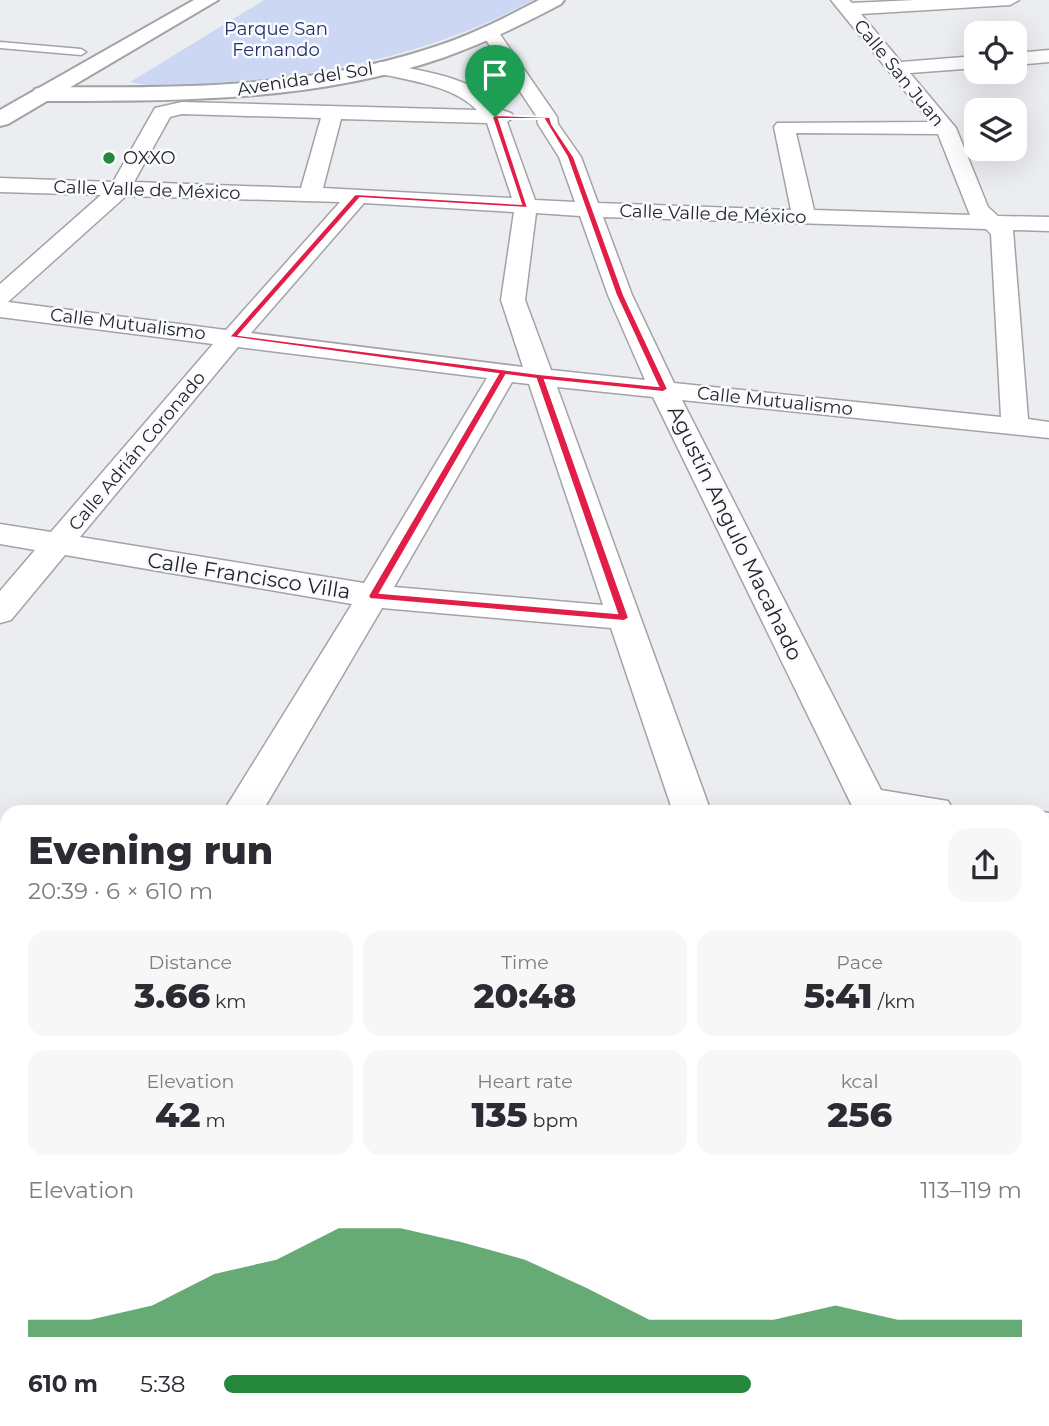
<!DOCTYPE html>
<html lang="en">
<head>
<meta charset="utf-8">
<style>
  :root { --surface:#fff; --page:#f7f7f7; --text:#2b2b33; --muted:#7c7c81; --accent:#26883c }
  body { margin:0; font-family:Montserrat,sans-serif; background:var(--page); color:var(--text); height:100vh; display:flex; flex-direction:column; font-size:26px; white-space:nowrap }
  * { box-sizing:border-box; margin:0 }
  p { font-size:23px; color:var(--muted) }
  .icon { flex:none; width:38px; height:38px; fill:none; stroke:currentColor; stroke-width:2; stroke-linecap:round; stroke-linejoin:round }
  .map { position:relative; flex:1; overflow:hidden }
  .panel { position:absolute; left:0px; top:805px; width:1050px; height:621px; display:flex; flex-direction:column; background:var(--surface); border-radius:21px 21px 0 0; box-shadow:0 7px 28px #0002 }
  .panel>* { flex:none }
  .tools { position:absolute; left:964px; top:21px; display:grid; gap:14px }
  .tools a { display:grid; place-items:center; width:63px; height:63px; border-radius:14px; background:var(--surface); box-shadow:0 7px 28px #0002; font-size:35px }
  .pin { position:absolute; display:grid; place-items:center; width:60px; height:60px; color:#fff; margin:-72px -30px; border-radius:50% 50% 50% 0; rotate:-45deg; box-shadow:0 0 7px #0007 }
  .pin .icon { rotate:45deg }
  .round { display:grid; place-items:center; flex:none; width:74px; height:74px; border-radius:21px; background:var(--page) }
  .headline { display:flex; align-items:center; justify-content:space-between; height:119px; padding:0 28px }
  h1 { font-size:38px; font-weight:800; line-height:52px }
  .metrics { display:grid; grid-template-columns:repeat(3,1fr); gap:10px; height:119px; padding:7px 28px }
  .metrics div { display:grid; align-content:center; border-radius:18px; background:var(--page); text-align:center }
  .metrics b { font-size:35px; font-weight:800 }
  .metrics small { font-size:19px; font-weight:400 }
  .metrics p { font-size:19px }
  .chart { height:196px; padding:14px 28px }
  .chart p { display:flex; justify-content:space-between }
  .chart svg { width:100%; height:126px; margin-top:7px; fill:var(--accent); opacity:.7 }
  ul { padding:0 28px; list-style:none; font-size:23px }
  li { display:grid; grid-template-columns:112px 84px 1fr; align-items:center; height:52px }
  li i { height:18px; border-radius:9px; background:var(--accent) }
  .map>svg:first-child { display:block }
</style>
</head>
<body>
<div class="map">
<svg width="1049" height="1426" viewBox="0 0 1049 1426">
  <rect width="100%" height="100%" fill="#ecedf1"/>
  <path fill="#ccd7f4" d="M264,0H533C436,53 324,76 215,83C186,85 158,89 130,82Z"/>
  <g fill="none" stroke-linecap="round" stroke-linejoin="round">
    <g stroke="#a2a3a7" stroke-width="3">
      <polygon id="service" points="0,42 81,49 86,52 81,55 0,48"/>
    </g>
    <g stroke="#a2a3a7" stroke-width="3">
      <g id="minor">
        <path d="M831,0H849L852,3L915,0H1019L1010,5L861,14L901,62L976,56V68L910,73L956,128L988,207L998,216L1049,217V231L1013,230L1028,419L1049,422V438L682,400L881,790L948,801L954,812H855L653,397L557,387L711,812H673L611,628L382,608L262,812H223L352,604L65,555L11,620L0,623V591L35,550L0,544V524L51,532L213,344L0,317V284L101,195L0,192V178L113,182L155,108L182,102L477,110C451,84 408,81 373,72L370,68L380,62C412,70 452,73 481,92C495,101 492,108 511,113L514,117L507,122L535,200L575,202L559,157L538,124L537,117L482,34L491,28L497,30L557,117L558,124L581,157L598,203L791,210L774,127L777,123L930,122ZM182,114L321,118L301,188L134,182L170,117ZM341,119L487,123L512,198L323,188ZM796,133L938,134L970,215L814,210ZM126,196L340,202L226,330L8,302ZM364,203L514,212L501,300L523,367L251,333ZM536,213L580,216L608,295L645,380L551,370L525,300ZM603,217L986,229L991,234L1001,417L674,383L632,295ZM238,347L487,378L364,583L80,537ZM512,382L529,384L603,605L394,587Z"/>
        <polygon points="1049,50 1049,62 1015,65 1015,53"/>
        <polygon points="1042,812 1049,813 1049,843 1043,842"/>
        <polygon points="1043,1129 1049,1132 1049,1187 1043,1184"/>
        <polygon points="0,1138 7,1141 7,1188 0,1185"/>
        <polygon points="7,1208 7,1263 0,1266 0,1211"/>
        <polygon points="485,1419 547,1419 550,1426 488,1426"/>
        <polygon points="880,1419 932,1419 935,1426 883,1426"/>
      </g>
    </g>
    <g stroke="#a2a3a7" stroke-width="4">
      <path id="tertiary" d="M539,0H564L561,4C523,24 485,43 445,57C317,102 176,101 43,101L35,99L32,94L35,89L43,87C171,88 305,89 428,49C467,37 503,19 539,0Z"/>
    </g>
    <g stroke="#a2a3a7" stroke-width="4">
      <polygon id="secondary" points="194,0 218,0 8,124 0,126 0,110"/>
    </g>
    <use href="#service" fill="#fff" fill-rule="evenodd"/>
    <use href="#minor" fill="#fff" fill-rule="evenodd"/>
    <use href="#tertiary" fill="#fff" fill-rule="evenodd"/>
    <use href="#secondary" fill="#fff" fill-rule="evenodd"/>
  </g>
  <path fill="#e11d48" stroke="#fff" stroke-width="2" fill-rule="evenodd" d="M495,115L550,117L552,124L574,157L624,295L668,389L663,392L545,380L629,618L624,621L370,599L368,596L498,374L229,337L355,194L521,204L492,117ZM499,119H544L567,157L616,295L658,386L539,374L239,335L360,198L528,208ZM506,375L536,379L617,613L380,593Z"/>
  <circle fill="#26883c" stroke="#f9fbfe" stroke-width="2.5" cx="109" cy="158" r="7"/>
  <g text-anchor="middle" stroke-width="5" stroke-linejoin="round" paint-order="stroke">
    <g font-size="18" fill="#223067" stroke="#f9fbfe">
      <text x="276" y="35">Parque San<tspan x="276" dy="21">Fernando</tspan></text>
    </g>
    <g font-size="18" fill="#242526" stroke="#f9fbfe">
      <text transform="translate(899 73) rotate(51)" y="6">Calle San Juan</text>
      <text transform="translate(305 79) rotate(-9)" y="6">Avenida del Sol</text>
      <text transform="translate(147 190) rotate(2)" y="6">Calle Valle de México</text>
      <text transform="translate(713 214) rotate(2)" y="6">Calle Valle de México</text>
      <text transform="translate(128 324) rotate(7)" y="6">Calle Mutualismo</text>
      <text transform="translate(775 401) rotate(6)" y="6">Calle Mutualismo</text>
      <text transform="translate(137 451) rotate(-50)" y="6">Calle Adrián Coronado</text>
    </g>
    <g font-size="18" fill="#242526" stroke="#f9fbfe" text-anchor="start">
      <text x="123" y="164">OXXO</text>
    </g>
    <g font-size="21" fill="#242526" stroke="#f9fbfe">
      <text transform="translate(735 533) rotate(64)" y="7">Agustín Angulo Macahado</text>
      <text transform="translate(249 576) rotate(9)" y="7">Calle Francisco Villa</text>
    </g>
  </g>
</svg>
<div class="tools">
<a><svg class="icon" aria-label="locate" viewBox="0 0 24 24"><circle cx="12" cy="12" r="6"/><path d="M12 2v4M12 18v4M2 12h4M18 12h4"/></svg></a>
<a><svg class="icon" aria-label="layers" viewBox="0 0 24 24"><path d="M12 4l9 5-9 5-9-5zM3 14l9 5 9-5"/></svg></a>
</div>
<div class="pin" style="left:495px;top:117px;background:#1e9e55"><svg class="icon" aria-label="arrive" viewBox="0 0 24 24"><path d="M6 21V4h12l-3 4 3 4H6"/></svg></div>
<section class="panel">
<div class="headline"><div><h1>Evening run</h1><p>20:39 · 6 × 610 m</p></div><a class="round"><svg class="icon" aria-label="share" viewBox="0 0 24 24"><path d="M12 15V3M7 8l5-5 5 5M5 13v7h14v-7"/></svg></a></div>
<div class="metrics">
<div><p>Distance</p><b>3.66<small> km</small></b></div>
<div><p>Time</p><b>20:48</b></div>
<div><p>Pace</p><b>5:41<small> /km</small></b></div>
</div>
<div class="metrics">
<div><p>Elevation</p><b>42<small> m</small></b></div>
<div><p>Heart rate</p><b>135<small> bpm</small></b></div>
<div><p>kcal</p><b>256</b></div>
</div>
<div class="chart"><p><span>Elevation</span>113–119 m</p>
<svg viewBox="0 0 160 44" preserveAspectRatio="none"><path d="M0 44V38L10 38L20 33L30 22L40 17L50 6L60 6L70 11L80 17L90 27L100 38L110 38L120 38L130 33L140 38L150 38L160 38V44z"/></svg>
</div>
<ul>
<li><b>610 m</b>5:38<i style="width:66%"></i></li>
</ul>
</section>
</div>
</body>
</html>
